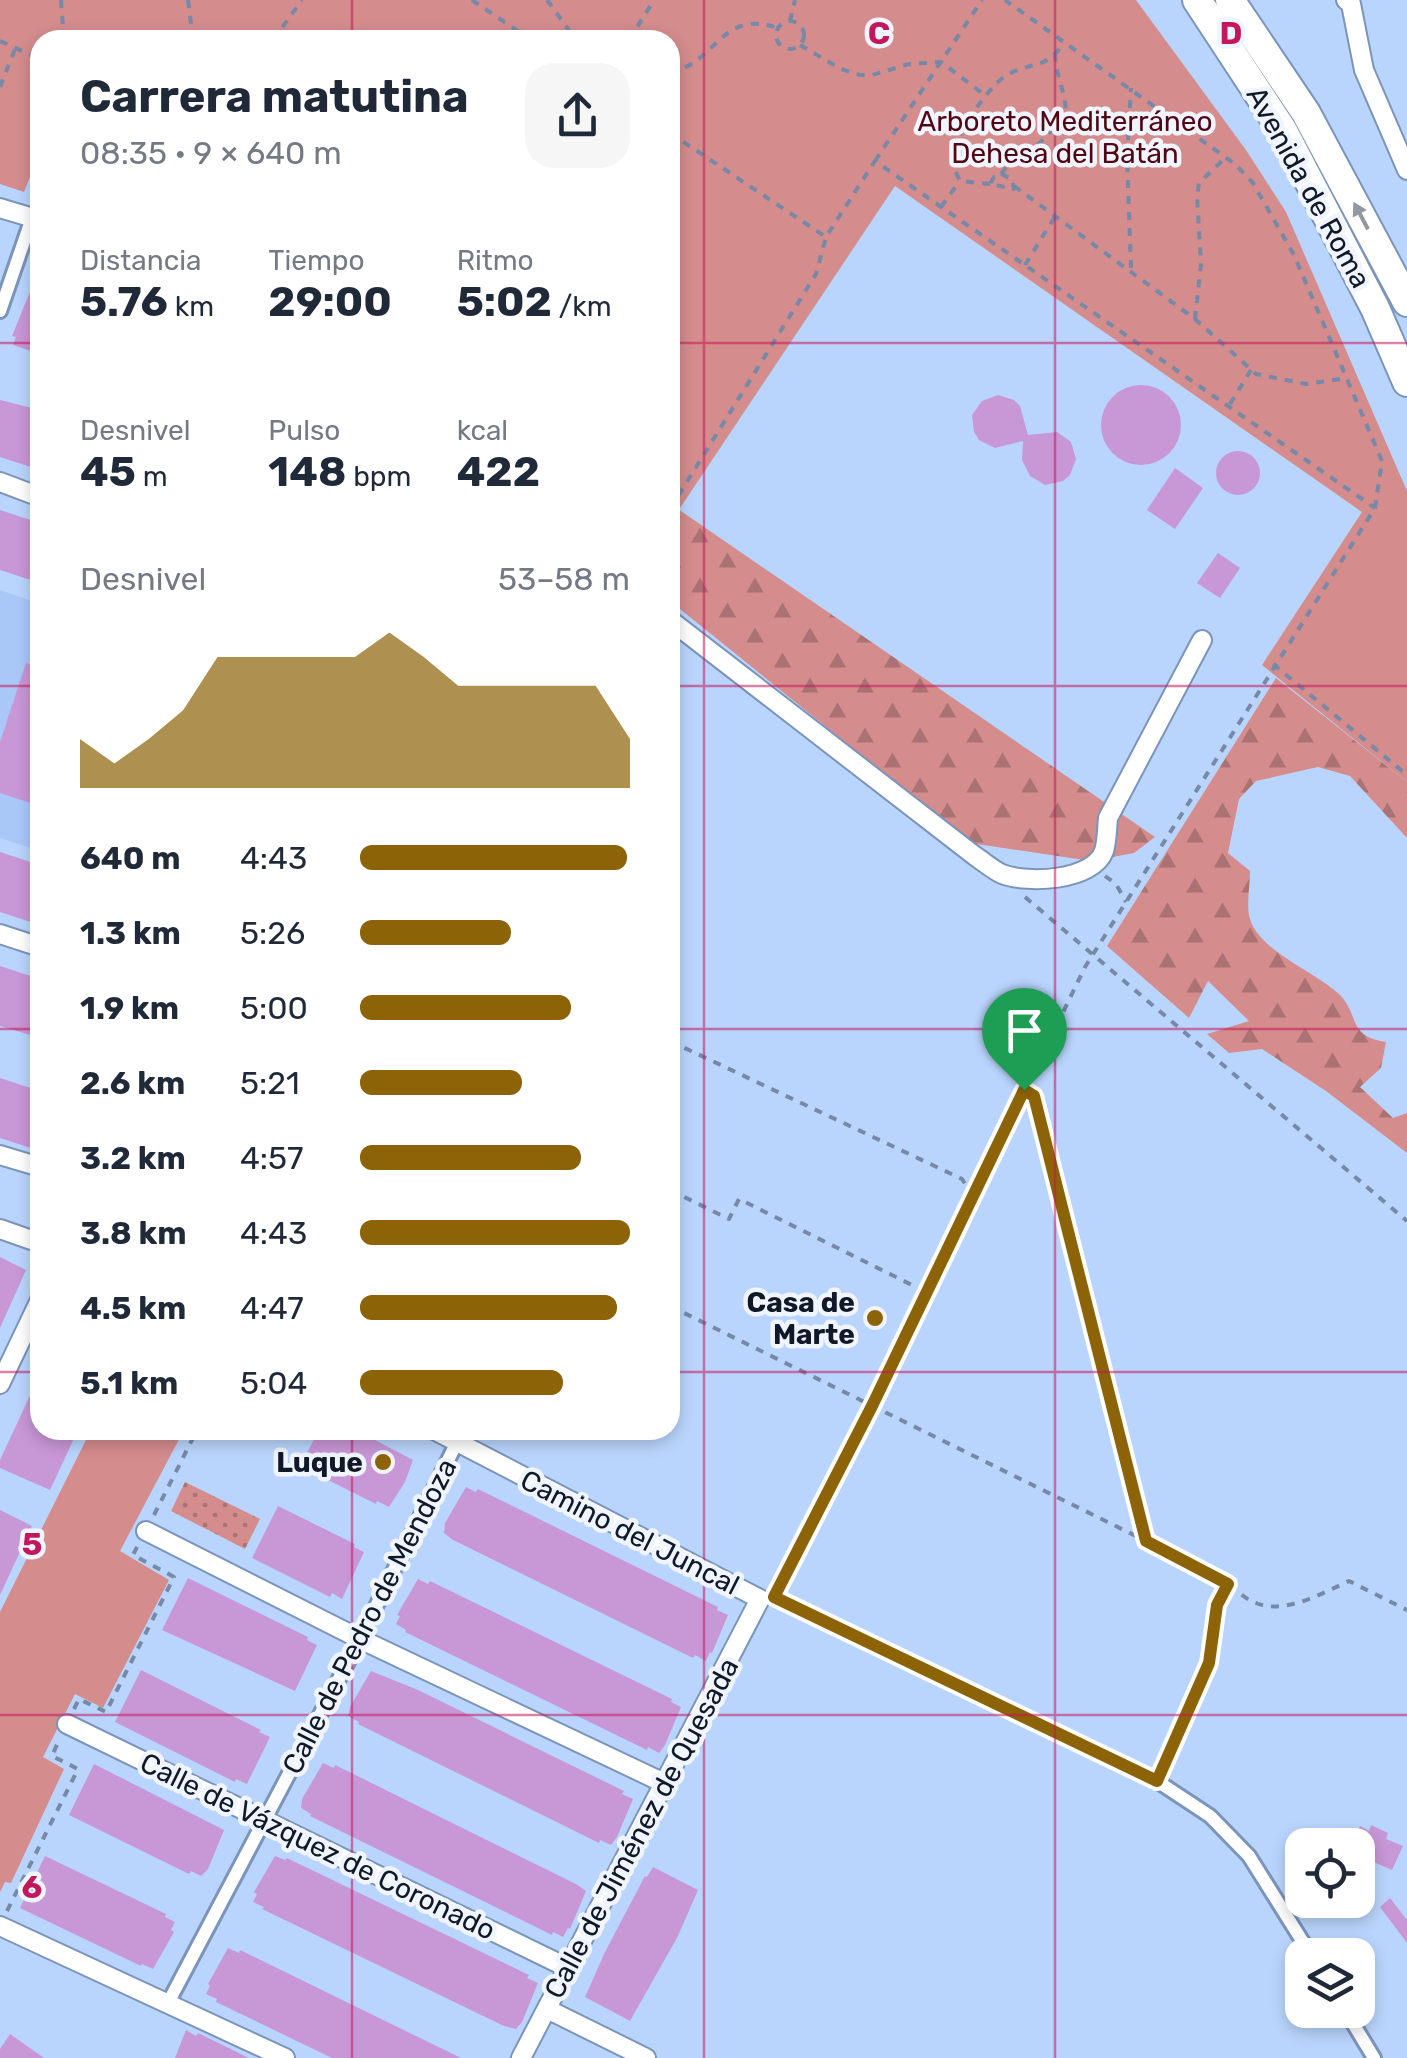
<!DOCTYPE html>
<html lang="es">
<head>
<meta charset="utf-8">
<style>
  :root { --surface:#fff; --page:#f6f6f7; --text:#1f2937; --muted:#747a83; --accent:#8d6307 }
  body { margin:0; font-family:Rubik,sans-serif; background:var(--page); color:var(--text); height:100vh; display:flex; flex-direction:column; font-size:38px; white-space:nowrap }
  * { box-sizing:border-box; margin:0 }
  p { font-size:32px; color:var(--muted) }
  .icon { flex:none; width:55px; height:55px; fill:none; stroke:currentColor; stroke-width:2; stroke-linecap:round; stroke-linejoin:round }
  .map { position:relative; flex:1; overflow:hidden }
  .panel { position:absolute; left:30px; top:30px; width:650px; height:1410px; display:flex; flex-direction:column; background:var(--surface); border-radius:30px; box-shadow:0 5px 15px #0003 }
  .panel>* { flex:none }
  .fabs { position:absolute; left:1285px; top:1828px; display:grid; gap:20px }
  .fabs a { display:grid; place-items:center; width:90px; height:90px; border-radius:20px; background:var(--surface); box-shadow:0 5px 15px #0003; font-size:50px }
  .pin { position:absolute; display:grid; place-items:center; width:85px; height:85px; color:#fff; margin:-102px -42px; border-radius:50% 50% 50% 0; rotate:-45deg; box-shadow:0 0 10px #0007 }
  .pin .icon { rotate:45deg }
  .round { display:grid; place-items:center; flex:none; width:105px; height:105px; border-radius:30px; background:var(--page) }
  .headline { display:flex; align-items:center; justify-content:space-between; height:170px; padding:0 50px }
  h1 { font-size:45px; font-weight:700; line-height:75px }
  .figures { display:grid; grid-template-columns:repeat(3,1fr); gap:15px; height:170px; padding:10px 50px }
  .figures div { display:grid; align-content:center }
  .figures b { font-size:42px; font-weight:700 }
  .figures small { font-size:28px; font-weight:400 }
  .figures p { font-size:28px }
  .chart { height:280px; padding:20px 50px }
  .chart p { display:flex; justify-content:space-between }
  .chart svg { width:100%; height:180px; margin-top:10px; fill:var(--accent); opacity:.7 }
  ul { padding:0 50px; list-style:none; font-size:32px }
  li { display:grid; grid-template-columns:160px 120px 1fr; align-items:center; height:75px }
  li i { height:25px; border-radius:12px; background:var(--accent) }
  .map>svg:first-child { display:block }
</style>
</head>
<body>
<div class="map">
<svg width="1407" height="2058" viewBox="0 0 1407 2058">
  <defs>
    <pattern id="grass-dots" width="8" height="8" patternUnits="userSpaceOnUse" patternTransform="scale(2.5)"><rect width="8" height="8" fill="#d48c8d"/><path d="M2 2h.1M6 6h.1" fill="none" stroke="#ab7273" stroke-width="1.8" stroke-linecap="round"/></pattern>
    <pattern id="forest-firs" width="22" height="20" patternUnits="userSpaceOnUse" patternTransform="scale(2.5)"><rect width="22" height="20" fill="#d48c8d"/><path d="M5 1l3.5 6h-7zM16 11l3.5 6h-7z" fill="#ab7273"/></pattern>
  </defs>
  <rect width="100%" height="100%" fill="#bad5fd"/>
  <polygon fill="#aac8f7" points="0,590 40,604 40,851 0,838"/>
  <polygon fill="url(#grass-dots)" points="185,1482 260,1519 245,1549 171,1511"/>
  <g fill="url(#forest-firs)">
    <polygon points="678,509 1155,837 1134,853 1091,861 970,843 670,601 670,523"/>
    <path d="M1276,678L1407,782V838L1350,776L1318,767L1256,781L1239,799L1228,853L1250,871C1250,885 1246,907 1250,919C1259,951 1319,974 1340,995C1360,1016 1347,1036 1386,1042L1381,1068L1360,1087L1393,1118L1407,1113V1153L1326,1091L1262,1049L1229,1053L1207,1034L1249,1021L1208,981L1189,1018L1107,946Z"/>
  </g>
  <g fill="#d48c8d">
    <polygon points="0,0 1136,0 1246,150 1286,212 1407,491 1407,782 1262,665 1362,512 895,186 670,523 670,40 40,40 40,151 24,192 0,184"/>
    <polygon points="91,1430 184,1430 120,1551 169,1580 103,1708 75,1694 43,1757 64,1769 11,1883 5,1882 0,1892 0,1612"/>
  </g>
  <g fill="#c897d6">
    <polygon points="38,272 40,272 40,354 13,345 16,337 12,336"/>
    <circle cx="1141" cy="425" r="40"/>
    <polygon points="998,395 1014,400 1020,406 1028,435 1057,432 1071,442 1076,459 1070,475 1063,481 1045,485 1030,476 1022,460 1023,441 995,448 979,440 974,432 972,415 982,401"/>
    <polygon points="0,400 40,410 40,470 0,457"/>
    <circle cx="1238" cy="473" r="22"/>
    <polygon points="1175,468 1203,488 1175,529 1147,510"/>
    <polygon points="0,510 40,523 40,583 0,570"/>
    <polygon points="1218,553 1240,568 1220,598 1197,583"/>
    <polygon points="26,663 40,668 40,806 0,793 0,742"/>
    <polygon points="0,852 40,865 40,925 0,912"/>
    <polygon points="0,966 40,979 40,1038 0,1026"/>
    <polygon points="0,1078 40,1091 40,1151 0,1138"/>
    <polygon points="0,1257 26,1270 0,1328"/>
    <polygon points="40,1374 40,1430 78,1430 50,1490 0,1468 0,1460"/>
    <polygon points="319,1430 356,1430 413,1460 405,1482 389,1507 377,1501 376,1504 300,1466"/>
    <polygon points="466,1487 476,1492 478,1489 718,1607 717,1610 728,1615 712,1653 710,1652 706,1661 695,1655 693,1658 453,1540 444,1533 445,1523"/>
    <polygon points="278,1506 355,1544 354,1547 364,1552 342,1599 332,1593 330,1597 252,1558"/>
    <polygon points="0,1510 32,1526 0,1595"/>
    <polygon points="188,1578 308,1637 307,1640 317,1645 295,1691 162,1630"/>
    <polygon points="418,1579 428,1584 430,1581 672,1699 671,1702 681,1707 665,1745 659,1753 648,1747 647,1750 405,1632 406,1630 396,1624 400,1616 397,1615"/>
    <polygon points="141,1670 261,1730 259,1732 270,1737 247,1784 236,1779 235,1782 115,1722"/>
    <polygon points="371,1671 418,1690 624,1791 622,1794 633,1799 617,1837 611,1845 600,1840 599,1843 358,1724 359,1722 348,1716 350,1707"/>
    <polygon points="323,1763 334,1768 335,1765 576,1884 586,1891 570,1929 568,1928 563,1937 553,1932 552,1935 310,1816 311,1814 301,1808 302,1799"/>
    <polygon points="94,1764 224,1830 208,1869 201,1876 191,1871 189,1874 69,1815"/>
    <polygon points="1371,1825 1388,1833 1386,1839 1403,1846 1392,1870 1358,1855 1358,1845 1352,1845 1360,1826 1369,1831"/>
    <polygon points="45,1856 166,1914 165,1917 175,1922 171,1930 174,1932 153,1969 142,1964 141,1966 20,1908"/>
    <polygon points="275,1856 285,1860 287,1858 529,1975 527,1978 538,1983 522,2022 516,2029 504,2026 262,1909 264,1907 253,1902 257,1894 254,1892"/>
    <polygon points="653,1867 698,1890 678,1936 630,2021 585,1997 605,1952 645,1876 647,1877"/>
    <polygon points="1390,1898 1407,1920 1407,1943 1380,1907"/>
    <polygon points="228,1948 239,1953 240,1950 461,2058 332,2058 216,2002 217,1999 206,1994 210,1986 208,1984"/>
    <polygon points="186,2030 196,2036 198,2033 249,2058 175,2058"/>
    <polygon points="10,2034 44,2058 0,2058 0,2049"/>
  </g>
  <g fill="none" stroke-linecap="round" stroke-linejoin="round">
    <g stroke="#7b94ba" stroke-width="14">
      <polyline id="service" points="760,1599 774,1597 923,1669"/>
    </g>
    <g stroke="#7b94ba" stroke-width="18">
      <g id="pedestrian">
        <polyline points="0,311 32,218"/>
        <polyline points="923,1669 1157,1781 1210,1816 1249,1856 1311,1955"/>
        <polyline points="168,2003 360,1639 457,1442"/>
        <polyline points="1345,2010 1374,2058"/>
      </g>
    </g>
    <g stroke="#7b94ba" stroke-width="22">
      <g id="minor">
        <polyline points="1346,0 1351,4 1364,70 1407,170"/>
        <polyline points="0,208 40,220"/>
        <polyline points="0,482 40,497"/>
        <path d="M670,620L975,856C984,862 993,870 1002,874C1028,884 1093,881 1104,851C1107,841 1107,828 1108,818L1202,640"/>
        <polyline points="0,934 40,947"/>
        <polyline points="0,1155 40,1167"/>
        <polyline points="0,1229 40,1243"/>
        <polyline points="0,1384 40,1300"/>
        <polyline points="434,1430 760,1599 521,2058"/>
        <polyline points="146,1531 360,1639 664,1783"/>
        <polyline points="67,1724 568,1968"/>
        <polyline points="0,1926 285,2058"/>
        <polyline points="547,2009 646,2058"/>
      </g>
    </g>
    <g stroke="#7b94ba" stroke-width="32">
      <g id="primary">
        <polyline points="1197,0 1283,131 1375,308 1407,382"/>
        <polyline points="1230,0 1306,113 1407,302"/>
      </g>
    </g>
    <g stroke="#7689a7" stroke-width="4" stroke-dasharray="8 8" stroke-linecap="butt">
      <polyline points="61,0 64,40"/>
      <polyline points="188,0 193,40"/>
      <polyline points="472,0 531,40"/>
      <polyline points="547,0 576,40"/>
      <polyline points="790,21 795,0"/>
      <circle cx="790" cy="35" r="14"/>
      <polyline points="273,40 302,0"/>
      <polyline points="629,40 654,0"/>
      <polyline points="0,41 40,59"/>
      <polyline points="800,45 841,69 860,75 872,75 909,64 941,62 986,96"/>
      <path d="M670,73C719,61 720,9 778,28"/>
      <polyline points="0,87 15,49"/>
      <polyline points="670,133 826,237 875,161 1375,508"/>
      <polyline points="875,161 982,0"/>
      <path d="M1001,174L1015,157L1033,150L1066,115C1066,92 1056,77 1055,55"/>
      <polygon points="1001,174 1012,179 1014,189 990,184 994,177"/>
      <path d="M990,184L960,181L951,162C952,141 986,89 1004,77C1028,61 1045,71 1063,44"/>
      <polyline points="1014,186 1195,319 1256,374 1306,384 1347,378"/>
      <polyline points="941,207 959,182"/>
      <polyline points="1025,265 1056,215"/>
      <polyline points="1131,268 1127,157 1131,88"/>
      <polyline points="1195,319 1201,264 1197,196 1199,183 1226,157"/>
      <polyline points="1230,404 1251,370"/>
      <polyline points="670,509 816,274 826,237"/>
      <polyline points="1273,664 1407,775"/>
      <polyline points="1105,876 1116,884 1126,902"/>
      <polyline points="1025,897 1407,1221"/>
      <polyline points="670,1041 962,1179 973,1196"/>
      <polyline points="1024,1091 1034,1096 1146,1541 1228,1584 1217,1605 1209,1663 1164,1770"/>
      <polyline points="670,1190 729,1219 739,1199 926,1292"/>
      <polyline points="670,1306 1146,1541"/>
      <polyline points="154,1515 197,1430"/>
      <polyline points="780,1585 872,1406 1085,967 1375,508 1382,461 1294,255 1253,183 1235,164 1005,0"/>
      <path d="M1229,1585C1237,1590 1246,1600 1256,1603C1284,1615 1323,1593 1349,1581L1407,1610"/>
      <polyline points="74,1709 79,1699 106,1712 174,1577 133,1555 138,1545"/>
      <polyline points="7,1911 78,1769 52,1756 59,1740"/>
    </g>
    <use href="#service" stroke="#fff" stroke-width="9"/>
    <use href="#pedestrian" stroke="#fff" stroke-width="12"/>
    <use href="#minor" stroke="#fff" stroke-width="18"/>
    <use href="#primary" stroke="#fff" stroke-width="28"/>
  </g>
  <defs><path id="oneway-solid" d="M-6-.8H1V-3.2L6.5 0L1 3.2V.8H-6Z" transform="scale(2.5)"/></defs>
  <use fill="#93989e" href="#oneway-solid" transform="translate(1361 216) rotate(-118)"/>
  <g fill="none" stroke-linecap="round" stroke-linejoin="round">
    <g stroke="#fff" stroke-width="20">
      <polygon id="route" points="1024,1090 1034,1096 1146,1541 1228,1584 1217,1605 1209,1663 1157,1781 774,1597 872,1406"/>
    </g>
    <use href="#route" stroke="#8d6307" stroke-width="12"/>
  </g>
  <path fill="none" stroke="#c2185b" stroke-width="2.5" stroke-opacity="0.55" d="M352,0V40M704,0V2058M1055,0V2058M0,343H40M670,343H1407M0,686H40M670,686H1407M0,1029H40M670,1029H1407M0,1372H40M670,1372H1407M352,1430V2058M0,1715H1407"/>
  <g fill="#8d6307" stroke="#eff4fd" stroke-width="4">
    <circle cx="875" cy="1318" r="10"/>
    <circle cx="383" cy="1462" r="10"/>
  </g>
  <g text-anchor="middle" stroke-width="9" stroke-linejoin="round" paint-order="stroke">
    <g font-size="28" fill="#520614" stroke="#eff4fd">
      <text x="1065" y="131">Arboreto Mediterráneo<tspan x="1065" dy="32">Dehesa del Batán</tspan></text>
    </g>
    <g font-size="28" fill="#101927" stroke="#eff4fd">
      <text transform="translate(1309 187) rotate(61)" y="10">Avenida de Roma</text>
      <text transform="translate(630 1532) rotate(27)" y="10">Camino del Juncal</text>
      <text transform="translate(369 1616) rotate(-63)" y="10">Calle de Pedro de Mendoza</text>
      <text transform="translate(641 1828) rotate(-62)" y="10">Calle de Jiménez de Quesada</text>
      <text transform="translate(318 1846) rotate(26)" y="10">Calle de Vázquez de Coronado</text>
    </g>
    <g font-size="28" font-weight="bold" fill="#101927" stroke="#eff4fd" text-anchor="end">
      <text x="855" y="1312">Casa de<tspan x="855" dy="32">Marte</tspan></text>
      <text x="363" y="1472">Luque</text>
    </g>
  </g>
  <g font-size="32" text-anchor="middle" font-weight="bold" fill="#c2185b" stroke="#eff4fd" stroke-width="9" stroke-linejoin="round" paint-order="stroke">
    <text x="879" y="44">C</text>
    <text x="1231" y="44">D</text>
    <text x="32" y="1555">5</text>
    <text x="32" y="1898">6</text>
  </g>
</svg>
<div class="fabs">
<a><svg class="icon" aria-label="locate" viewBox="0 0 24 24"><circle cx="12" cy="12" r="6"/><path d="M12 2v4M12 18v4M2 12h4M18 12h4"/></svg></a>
<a><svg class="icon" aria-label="layers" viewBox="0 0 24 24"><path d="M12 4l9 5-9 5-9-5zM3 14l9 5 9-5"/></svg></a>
</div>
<div class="pin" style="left:1024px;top:1090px;background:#1e9e55"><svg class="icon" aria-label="arrive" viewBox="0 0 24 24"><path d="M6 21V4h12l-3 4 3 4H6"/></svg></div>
<section class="panel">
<div class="headline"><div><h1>Carrera matutina</h1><p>08:35 · 9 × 640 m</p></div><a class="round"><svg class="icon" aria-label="share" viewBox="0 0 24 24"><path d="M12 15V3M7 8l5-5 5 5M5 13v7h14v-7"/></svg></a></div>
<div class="figures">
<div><p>Distancia</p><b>5.76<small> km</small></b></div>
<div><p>Tiempo</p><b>29:00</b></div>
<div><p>Ritmo</p><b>5:02<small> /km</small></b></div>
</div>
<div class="figures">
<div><p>Desnivel</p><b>45<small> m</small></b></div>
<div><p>Pulso</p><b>148<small> bpm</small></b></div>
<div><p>kcal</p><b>422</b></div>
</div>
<div class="chart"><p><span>Desnivel</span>53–58 m</p>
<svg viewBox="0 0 160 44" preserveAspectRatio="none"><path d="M0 44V32L10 38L20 32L30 25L40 12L50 12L60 12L70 12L80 12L90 6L100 12L110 19L120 19L130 19L140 19L150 19L160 32V44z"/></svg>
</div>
<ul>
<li><b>640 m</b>4:43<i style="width:99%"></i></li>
<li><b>1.3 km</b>5:26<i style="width:56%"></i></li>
<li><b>1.9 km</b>5:00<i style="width:78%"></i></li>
<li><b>2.6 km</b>5:21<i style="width:60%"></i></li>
<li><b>3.2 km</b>4:57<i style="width:82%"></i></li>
<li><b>3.8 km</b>4:43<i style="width:100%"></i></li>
<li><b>4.5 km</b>4:47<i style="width:95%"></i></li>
<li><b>5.1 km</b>5:04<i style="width:75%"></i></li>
</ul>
</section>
</div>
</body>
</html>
